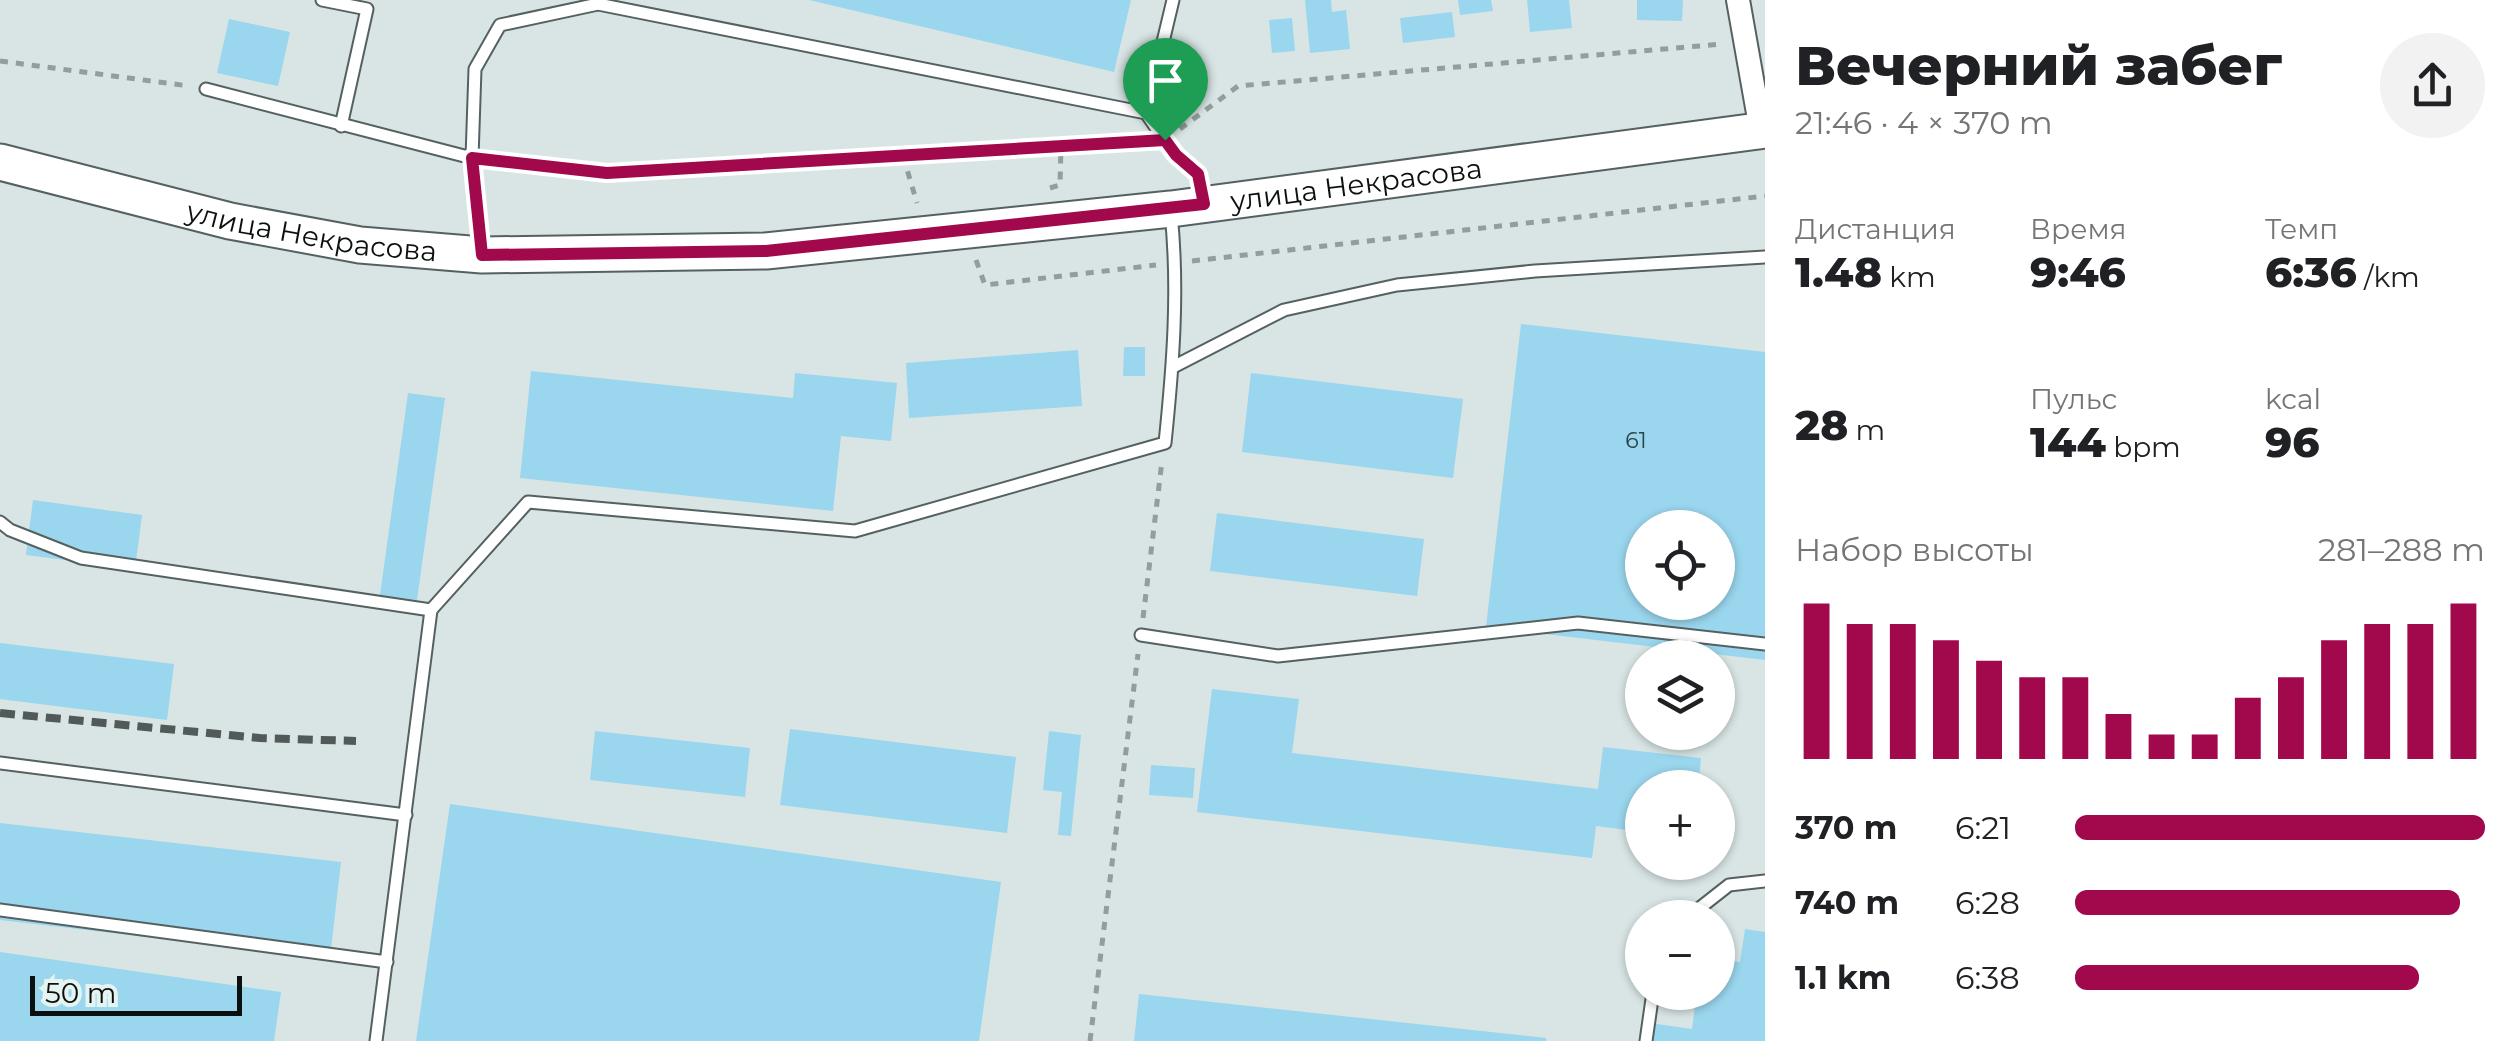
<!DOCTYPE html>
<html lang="ru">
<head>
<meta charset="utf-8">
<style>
  :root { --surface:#fff; --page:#f2f2f2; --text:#202124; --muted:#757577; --accent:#a1094c }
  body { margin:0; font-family:Montserrat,sans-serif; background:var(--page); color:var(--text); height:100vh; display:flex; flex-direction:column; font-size:38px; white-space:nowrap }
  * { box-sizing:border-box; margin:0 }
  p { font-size:32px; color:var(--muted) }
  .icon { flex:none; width:55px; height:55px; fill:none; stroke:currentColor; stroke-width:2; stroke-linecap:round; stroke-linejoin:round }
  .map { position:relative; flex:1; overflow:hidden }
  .side { display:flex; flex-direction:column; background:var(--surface); width:750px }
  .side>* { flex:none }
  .fabs { position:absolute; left:1625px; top:510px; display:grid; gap:20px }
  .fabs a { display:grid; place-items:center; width:110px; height:110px; border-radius:50%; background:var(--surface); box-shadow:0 2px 8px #0004; font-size:50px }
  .scale { position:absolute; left:30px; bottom:25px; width:212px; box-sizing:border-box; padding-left:10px; border:5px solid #0b100f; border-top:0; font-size:28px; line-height:35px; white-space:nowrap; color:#0b100f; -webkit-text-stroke:8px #e5f3f1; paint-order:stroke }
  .pin { position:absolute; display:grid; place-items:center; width:85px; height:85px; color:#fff; margin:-102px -42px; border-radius:50% 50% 50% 0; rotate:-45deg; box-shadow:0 0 10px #0007 }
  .pin .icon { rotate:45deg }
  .round { display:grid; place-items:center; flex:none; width:105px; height:105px; border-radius:52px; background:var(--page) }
  .headline { display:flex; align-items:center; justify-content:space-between; height:170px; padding:0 30px }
  h1 { font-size:55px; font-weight:800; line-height:75px }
  .stats { display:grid; grid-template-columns:repeat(3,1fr); gap:15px; height:170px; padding:10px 30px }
  .stats div { display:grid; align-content:center }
  .stats b { font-size:42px; font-weight:800 }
  .stats small { font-size:28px; font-weight:400 }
  .stats p { font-size:28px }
  .chart { height:280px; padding:20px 30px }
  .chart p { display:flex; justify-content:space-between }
  .chart svg { width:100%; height:180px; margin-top:10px; stroke:var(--accent); stroke-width:6 }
  ul { padding:0 30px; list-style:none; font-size:32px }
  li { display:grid; grid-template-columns:160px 120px 1fr; align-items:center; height:75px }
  li i { height:25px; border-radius:12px; background:var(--accent) }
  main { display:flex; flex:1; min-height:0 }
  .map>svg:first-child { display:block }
</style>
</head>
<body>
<main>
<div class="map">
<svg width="1765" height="1041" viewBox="0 0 1765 1041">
  <rect width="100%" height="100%" fill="#d8e5e4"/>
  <g fill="#9ad6ee" fill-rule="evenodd">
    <polygon points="809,0 1131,0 1114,72"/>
    <polygon points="1305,0 1331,0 1332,12 1346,10 1350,49 1310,53"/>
    <polygon points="1458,0 1491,0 1493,11 1460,15"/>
    <polygon points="1527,0 1569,0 1572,28 1530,32"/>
    <polygon points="1637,0 1683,0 1682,21 1637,20"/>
    <polygon points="1452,12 1455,37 1403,43 1400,18"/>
    <polygon points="1292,18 1295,51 1272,53 1269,20"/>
    <polygon points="229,19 290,32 278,86 217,73"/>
    <path d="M1521,324L1765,352V660L1486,627ZM1642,528H1718V602H1642Z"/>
    <polygon points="1124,347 1145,347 1145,376 1123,376"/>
    <polygon points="1078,350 1082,406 909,418 906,363"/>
    <polygon points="531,371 793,398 795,373 897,383 891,441 841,436 833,511 520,478"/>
    <polygon points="1251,373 1463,399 1453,478 1242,452"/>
    <polygon points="408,393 445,398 417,600 380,595"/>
    <polygon points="33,500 142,515 135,569 26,555"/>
    <polygon points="1217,513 1424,539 1417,596 1210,571"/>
    <polygon points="0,643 174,664 167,720 0,699"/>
    <polygon points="1212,689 1299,699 1292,753 1598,789 1603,747 1701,758 1698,788 1642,788 1642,832 1596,826 1592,858 1197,812"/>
    <polygon points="790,729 1016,757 1007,833 780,805"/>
    <polygon points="595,731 750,748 745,797 590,780"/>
    <polygon points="1049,731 1081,735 1071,836 1058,835 1062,792 1043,790"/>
    <polygon points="1151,765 1195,768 1193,798 1149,795"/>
    <polygon points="450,804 1001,882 979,1041 416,1041"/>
    <polygon points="0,823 341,862 330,958 0,920"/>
    <polygon points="1745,929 1765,932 1765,1041 1648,1041 1650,1023 1692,1029 1697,992 1718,992 1718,959 1740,962"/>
    <polygon points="0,952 281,992 274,1041 0,1041"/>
    <polygon points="1139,994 1546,1038 1546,1041 1134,1041"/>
  </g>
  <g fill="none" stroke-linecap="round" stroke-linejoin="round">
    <g stroke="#556160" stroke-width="15">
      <g id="lane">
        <polyline points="322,0 367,9 341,126"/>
        <polyline points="206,89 472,158"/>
        <polyline points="1146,113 1173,0"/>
        <polyline points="482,250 472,158 475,69 500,25 598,4 1146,113 1175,155 1198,174 1203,202"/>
        <polyline points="1173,367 1284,310 1397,285 1535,271 1765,257"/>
        <polyline points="0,522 10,530 81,558 431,610 376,1041"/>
        <path d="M431,610L528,502L855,531L1165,443C1173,366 1179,290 1171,213"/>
        <polyline points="1141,635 1278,656 1578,623 1765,644"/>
        <polyline points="0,763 406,815"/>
        <polyline points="0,910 387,962"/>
        <polyline points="1687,918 1729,885 1765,881"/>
        <polyline points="1646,1041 1653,992"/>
      </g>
    </g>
    <g stroke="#556160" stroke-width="26">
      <polyline id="street" points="1738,0 1761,130"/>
    </g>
    <g stroke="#556160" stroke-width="39">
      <g id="primary">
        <path id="s1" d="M0,162L230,221L360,245L482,255L766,251L1171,209L1765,130"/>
      </g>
    </g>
    <g stroke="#939d9c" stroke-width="5" stroke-dasharray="8 8" stroke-linecap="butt">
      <polyline points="0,61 189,86"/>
      <polyline points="1180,129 1238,86 1722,44"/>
      <polyline points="903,156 917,203"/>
      <polyline points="490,160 607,173 1142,141"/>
      <polyline points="1050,188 1060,185 1061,146"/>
      <polyline points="976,260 985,285 1156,265"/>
      <polyline points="1192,261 1765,196"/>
      <polyline points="1143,618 1162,461"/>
      <polyline points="1090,1041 1138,654"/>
    </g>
    <use href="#lane" stroke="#fff" stroke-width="11"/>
    <use href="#street" stroke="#fff" stroke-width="22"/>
    <use href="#primary" stroke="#fff" stroke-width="35"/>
    <polyline stroke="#525a59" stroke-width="8" stroke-dasharray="15 8" stroke-linecap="butt" points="0,713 260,738 356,741"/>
  </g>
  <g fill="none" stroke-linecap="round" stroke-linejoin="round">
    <g stroke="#fff" stroke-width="20">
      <polygon id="route" points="1165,140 1176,155 1198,174 1204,204 766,251 482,255 472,158 607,173"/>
    </g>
    <use href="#route" stroke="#a1094c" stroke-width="12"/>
  </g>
  <g text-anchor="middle" stroke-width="8" stroke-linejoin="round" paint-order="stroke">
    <g font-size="22" fill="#2f4247">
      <text x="1636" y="448">61</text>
    </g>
    <g font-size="28" fill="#0b100f" stroke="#e5f3f1">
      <text dy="10" stroke="none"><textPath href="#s1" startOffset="1370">улица Некрасова</textPath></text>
      <text dy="10" stroke="none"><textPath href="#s1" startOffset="320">улица Некрасова</textPath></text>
    </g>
  </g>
</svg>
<div class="fabs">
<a><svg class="icon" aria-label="locate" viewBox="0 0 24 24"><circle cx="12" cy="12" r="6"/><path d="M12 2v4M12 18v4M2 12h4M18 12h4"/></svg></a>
<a><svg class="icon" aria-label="layers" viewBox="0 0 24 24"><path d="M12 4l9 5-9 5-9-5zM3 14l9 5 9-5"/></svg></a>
<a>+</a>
<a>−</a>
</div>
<div class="scale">50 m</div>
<div class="pin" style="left:1165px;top:140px;background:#1e9e55"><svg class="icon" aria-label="arrive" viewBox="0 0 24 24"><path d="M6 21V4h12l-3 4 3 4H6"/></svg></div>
</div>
<section class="side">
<div class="headline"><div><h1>Вечерний забег</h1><p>21:46 · 4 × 370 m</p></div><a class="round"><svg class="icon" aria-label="share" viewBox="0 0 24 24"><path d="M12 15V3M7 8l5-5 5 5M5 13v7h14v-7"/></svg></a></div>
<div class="stats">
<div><p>Дистанция</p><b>1.48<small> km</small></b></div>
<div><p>Время</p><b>9:46</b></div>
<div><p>Темп</p><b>6:36<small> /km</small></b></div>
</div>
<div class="stats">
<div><b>28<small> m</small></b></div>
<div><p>Пульс</p><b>144<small> bpm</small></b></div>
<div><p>kcal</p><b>96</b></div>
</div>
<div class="chart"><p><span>Набор высоты</span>281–288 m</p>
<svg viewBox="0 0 160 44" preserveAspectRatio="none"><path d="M5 44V6M15 44V11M25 44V11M35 44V15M45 44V20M55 44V24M65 44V24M75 44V33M85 44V38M95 44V38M105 44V29M115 44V24M125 44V15M135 44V11M145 44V11M155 44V6"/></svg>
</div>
<ul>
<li><b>370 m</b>6:21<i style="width:100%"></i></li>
<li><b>740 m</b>6:28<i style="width:94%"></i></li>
<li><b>1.1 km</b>6:38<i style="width:84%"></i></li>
</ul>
</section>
</main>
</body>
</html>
